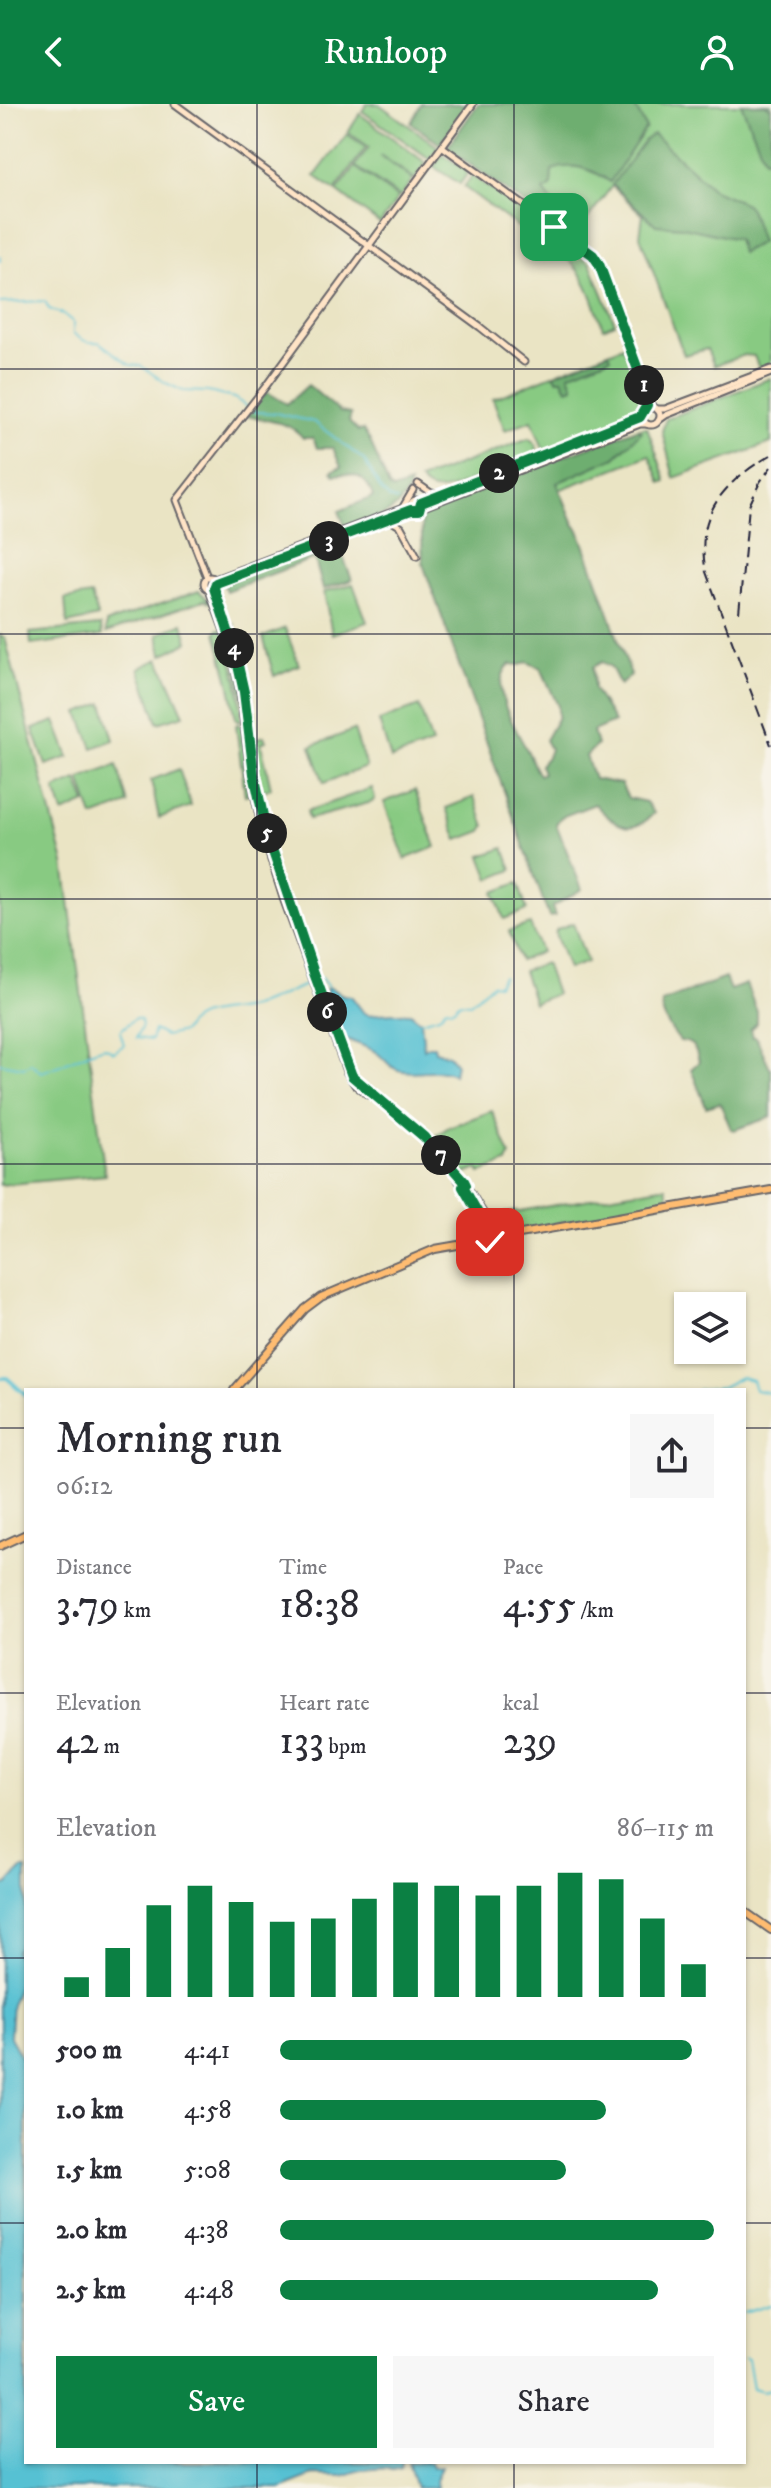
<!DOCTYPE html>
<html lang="en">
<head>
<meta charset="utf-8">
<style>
  :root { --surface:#fff; --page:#f7f7f7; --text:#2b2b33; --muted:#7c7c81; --accent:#0b8043 }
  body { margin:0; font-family:"IM FELL DW Pica",serif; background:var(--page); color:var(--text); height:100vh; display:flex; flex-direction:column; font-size:30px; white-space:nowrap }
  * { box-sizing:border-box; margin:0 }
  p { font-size:26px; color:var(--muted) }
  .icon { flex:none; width:44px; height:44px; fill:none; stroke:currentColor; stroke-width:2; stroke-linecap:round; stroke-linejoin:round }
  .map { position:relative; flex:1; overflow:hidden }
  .sheet { position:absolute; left:24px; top:1284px; width:722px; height:1076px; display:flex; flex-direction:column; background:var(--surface); border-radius:0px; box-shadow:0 2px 6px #0004 }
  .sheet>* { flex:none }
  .buttons { position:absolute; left:674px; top:1188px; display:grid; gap:16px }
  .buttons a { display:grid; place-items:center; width:72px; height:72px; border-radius:0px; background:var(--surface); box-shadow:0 2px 6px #0004; font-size:40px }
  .pin { position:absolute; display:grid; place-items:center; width:68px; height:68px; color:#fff; margin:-34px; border-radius:16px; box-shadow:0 4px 12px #0006 }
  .km { position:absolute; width:40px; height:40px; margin:-20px; border-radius:50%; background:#222; color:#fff; font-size:22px; line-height:40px; text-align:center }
  .round { display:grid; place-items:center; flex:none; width:84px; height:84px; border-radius:0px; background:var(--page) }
  .summary { display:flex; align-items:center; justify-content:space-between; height:136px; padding:0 32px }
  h1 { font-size:44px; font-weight:600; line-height:60px }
  .figures { display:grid; grid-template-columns:repeat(3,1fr); gap:12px; height:136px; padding:8px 32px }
  .figures div { display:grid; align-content:center }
  .figures b { font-size:40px; font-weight:600 }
  .figures small { font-size:22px; font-weight:400 }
  .figures p { font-size:22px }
  .chart { height:224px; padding:16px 32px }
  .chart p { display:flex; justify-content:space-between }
  .chart svg { width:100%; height:144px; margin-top:8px; stroke:var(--accent); stroke-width:6 }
  .button { display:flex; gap:16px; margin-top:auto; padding:16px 32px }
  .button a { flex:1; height:92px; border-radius:0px; background:var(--accent); color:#fff; font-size:32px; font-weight:600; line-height:92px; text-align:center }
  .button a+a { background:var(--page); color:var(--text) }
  ul { padding:0 32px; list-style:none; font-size:26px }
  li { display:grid; grid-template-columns:128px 96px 1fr; align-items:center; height:60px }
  li i { height:20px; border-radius:10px; background:var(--accent) }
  header { display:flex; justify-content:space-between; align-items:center; height:104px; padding:0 32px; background:var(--accent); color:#fff; font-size:36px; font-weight:600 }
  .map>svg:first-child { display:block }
</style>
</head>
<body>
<header><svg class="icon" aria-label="back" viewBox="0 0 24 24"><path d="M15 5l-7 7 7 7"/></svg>Runloop<svg class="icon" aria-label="person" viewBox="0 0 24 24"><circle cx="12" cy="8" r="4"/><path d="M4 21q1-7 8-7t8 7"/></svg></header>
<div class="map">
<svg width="771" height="2384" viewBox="0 0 771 2384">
  <rect width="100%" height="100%" fill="#f7f3e8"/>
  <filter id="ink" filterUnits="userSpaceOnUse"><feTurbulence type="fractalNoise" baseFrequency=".0125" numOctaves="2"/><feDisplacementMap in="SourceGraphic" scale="16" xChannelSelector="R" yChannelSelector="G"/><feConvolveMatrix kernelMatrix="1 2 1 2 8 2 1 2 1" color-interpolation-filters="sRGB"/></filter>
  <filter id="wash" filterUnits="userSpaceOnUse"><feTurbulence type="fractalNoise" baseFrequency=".006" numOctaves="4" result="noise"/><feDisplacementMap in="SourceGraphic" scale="32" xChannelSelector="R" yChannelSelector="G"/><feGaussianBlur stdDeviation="1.8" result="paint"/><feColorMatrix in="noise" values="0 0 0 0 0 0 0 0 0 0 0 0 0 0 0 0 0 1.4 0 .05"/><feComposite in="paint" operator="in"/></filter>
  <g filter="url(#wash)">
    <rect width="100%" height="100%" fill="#eae4c4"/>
    <g fill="#88ca82" stroke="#55765e" stroke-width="2">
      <polygon points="367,0 379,0 438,43 430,55 362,7"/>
      <polygon points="479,0 771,0 771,261 759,265 754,252 744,251 714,262 707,245 684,251 640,132 643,111 612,82 574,133 447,44"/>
      <polygon points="360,10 426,59 415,75 380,51 413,76 400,93 355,62 369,43 348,28"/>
      <polygon points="347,30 366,43 335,86 315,72"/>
      <polygon points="442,50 466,66 467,70 460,80 434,63"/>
      <polygon points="355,63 398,94 380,120 337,87"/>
      <polygon points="472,72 532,113 522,126 464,83"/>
      <path d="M571,145L590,159L615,219L603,224C594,199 588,172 566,154Z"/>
      <path d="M623,242C632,265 651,294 630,314L544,347L532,316L505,326L493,295Z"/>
      <polygon points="771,274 771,339 674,374 662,327 666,315"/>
      <polygon points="644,323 647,323 666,377 661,379 649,351 559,386 556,379 615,353 641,327 637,325"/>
      <path d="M529,334L536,340L538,351L452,384C438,388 428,388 419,376Z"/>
      <polygon points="353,480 367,518 332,530 324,488"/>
      <polygon points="199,487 213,500 204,496 106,529 106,519"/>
      <polygon points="91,491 98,513 67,520 65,495"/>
      <polygon points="183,519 188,538 162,551 158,530"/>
      <polygon points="234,520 253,597 254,631 250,629 229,522"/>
      <polygon points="99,522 101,522 102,532 31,541 30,529"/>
      <polygon points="285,524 299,561 274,572 263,533"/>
      <path d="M219,525H222C232,553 243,588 241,617L236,615L230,582L216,528Z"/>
      <polygon points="0,531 5,534 64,759 105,1071 0,1081"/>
      <polygon points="159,555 184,611 158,619 139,564"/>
      <polygon points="103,599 114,636 93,644 79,609"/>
      <polygon points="419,602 432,640 391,655 379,617"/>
      <polygon points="55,617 69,653 46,661 33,625"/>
      <polygon points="239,620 243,625 252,690 245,691 236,621"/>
      <polygon points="354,626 366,663 324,679 311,642"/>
      <polygon points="264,632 266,637 261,639 271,684 260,688 252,636"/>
      <polygon points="117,661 128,700 93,713 80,675"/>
      <polygon points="179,665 191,702 159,714 151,676"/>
      <polygon points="77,676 86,699 63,709 55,685"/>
      <polygon points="372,684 375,694 372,698 309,715 307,707"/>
      <polygon points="415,686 436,743 405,755 384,698"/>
      <polygon points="474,693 485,722 482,727 458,736 446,704"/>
      <polygon points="504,744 512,766 490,775 481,752"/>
      <polygon points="518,779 527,806 504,815 494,788"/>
      <polygon points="573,819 587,858 568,865 555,829 557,825"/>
      <polygon points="530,820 541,848 520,857 509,827"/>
      <polygon points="545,859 556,890 534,899 523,867"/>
      <polygon points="492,1007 510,1051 507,1059 480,1069 478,1065 461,1071 431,1035 449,1023"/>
      <polygon points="661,1083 666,1083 669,1098 507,1129 500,1128 491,1112"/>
    </g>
    <g fill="#6eae70" stroke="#486856" stroke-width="2" fill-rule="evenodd">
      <polygon points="421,0 469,0 440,40 411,19"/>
      <path d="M478,0H634L646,24L610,78C593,65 573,58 552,66L551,83L544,87L556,103L546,115L447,44Z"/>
      <polygon points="741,0 765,0 771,4 771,53 765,56"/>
      <polygon points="653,30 714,86 746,100 750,105 761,138 741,149 737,135 683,123 656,121 612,81 645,36"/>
      <polygon points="609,248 611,253 569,270 574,283 567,285 562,275 557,275 554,270"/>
      <path d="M308,281L340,308L351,310L349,318L358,327L363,326L370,337L389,383L393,386L410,380C402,411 373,415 346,425L339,407L373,393C368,372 353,368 334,371L332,367L341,363L333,344H317L313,334H303C290,317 267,317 247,312L267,288L287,300Z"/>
      <path d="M637,325L642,327L615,353L557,379L574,420L579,426L631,571L620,581L611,563L602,558L593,563L594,585L614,618L593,627L597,641L586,652L594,675L621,680L628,694L646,698L654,709C632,734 614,721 595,700L561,713L556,720L582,785L552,803L555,812L549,813L423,460L421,408L423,404ZM527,558L541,564L558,602V613L545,636L550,645L547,653L540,661L543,669L539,671C534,664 532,656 528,648C517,626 486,583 510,560L520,561Z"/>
      <polygon points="337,437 352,476 323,485 312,445"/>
      <polygon points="310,446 312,455 226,487 223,479"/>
      <path d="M725,874L730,886L746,880L757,908V919L750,925L752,933H756L771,966V1013L734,1026L731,1025L720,999L706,1003L691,965L699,958C696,945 694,938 680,937C671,926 660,912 662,898Z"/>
    </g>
    <g fill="#57c1d3" stroke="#3c7287" stroke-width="2">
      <path d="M328,883L343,891L351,892L364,909L370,911C373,910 407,908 410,909C414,911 417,915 421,917L424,945L428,942H434L435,947L449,951L456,960L454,970C438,963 420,970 403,967C389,965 387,956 377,949C368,942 353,939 342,933L326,886Z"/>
      <polygon points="22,1765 26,1765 26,1832 16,1847 23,1869 12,1899 10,1933 26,1962 26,2358 402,2358 401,2364 393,2366 386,2364 361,2366 342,2372 313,2371 280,2384 0,2384 0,1782 8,1780"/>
      <polygon points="408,2358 431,2358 433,2363 441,2362 435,2377 436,2384 416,2384"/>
    </g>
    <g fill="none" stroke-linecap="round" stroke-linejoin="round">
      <g stroke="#57c1d3" stroke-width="2">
        <polyline points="0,152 0,157"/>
        <path d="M0,199L45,197L49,205L63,210L73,218V229C82,237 87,239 99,238L130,261L141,262L166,279L183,287L208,288L234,294L255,308L275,309L314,318L364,356L381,386L389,394L397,397"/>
        <polyline points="317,876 321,874 328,883"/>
        <polyline points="421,917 439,912 446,904 453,905 460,898 470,899 492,880 498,881 503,872"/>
        <path d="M0,959L24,963L31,959L41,968C63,962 83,948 105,943L114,948L124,941L120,927L135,914L141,916L142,922L136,934L151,936L154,926L165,932L183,928C196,901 236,911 258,901C276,894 294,886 311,878"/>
        <polyline points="698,1286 722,1283 741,1273 752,1276 755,1286 771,1289"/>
        <polyline points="744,2209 771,2201"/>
        <polyline points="744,2254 748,2255 753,2284 763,2287 771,2285"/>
      </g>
      <polyline stroke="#57c1d3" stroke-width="4" points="0,1274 7,1274 26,1291"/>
    </g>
  </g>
  <g filter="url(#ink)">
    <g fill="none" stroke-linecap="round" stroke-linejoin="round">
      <g stroke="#68666b" stroke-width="9">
        <g id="secondary">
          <polyline points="175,0 480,223 524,258"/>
          <polyline points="443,43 593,151 622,219 650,299 654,304"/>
          <polyline points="611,201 631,251"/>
          <polyline points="644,291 645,306"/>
          <circle cx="651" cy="312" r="9"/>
          <polyline points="656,305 665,305 771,265"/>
          <polyline points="659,316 666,311 771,269"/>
          <polyline points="418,380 431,389 441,391"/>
          <polyline points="459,384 638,315 643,308"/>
          <circle cx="416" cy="401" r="5"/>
          <polyline points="403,403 413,386"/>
          <polyline points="421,404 640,320 647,320"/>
          <polyline points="390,416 401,423 417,452"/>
          <circle cx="210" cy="479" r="6"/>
          <polyline points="207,473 177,396 266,282 473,0"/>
          <polyline points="215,475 411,401"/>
          <polyline points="216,479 414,406"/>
          <polyline points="214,484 235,548 244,588 254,670 267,730 314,869 352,972 436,1045 464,1077 499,1135"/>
          <polyline points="209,486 232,549 240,589 250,670 263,731 283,794 346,967 355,981 368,991"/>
          <polyline points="457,1074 494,1137"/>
        </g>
      </g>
      <g stroke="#68666b" stroke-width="10">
        <g id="primary">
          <polyline points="480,1134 486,1128 486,1120"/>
          <polyline points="234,1286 305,1205 321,1193 435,1145 771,1086"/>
          <polyline points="0,1442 26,1430"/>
          <polyline points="744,1807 771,1826"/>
        </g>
      </g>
      <use href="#secondary" stroke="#ffe4c6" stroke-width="5"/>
      <use href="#primary" stroke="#febc71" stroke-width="6"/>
      <g stroke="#22223b" stroke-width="2" stroke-dasharray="12 6" stroke-linecap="butt">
        <path d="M771,351C724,378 694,410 706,468L771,641"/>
        <polyline points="739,509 749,402 760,378 771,363"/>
      </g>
    </g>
  </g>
  <g fill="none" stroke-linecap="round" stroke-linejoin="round" filter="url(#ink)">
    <g stroke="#fff" stroke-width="16">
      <polyline id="route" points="490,1138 494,1137 463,1083 466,1081 464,1077 424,1033 352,972 314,869 267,730 254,670 244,588 235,548 214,484 216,479 411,406 419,406 421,399 640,313 647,301 641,283 644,282 599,160 593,151 554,123"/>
    </g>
    <use href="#route" stroke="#0b8043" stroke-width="10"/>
  </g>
  <path fill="none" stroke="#22223b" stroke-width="2" stroke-opacity="0.55" d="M257,0V1286M514,0V1286M0,265H771M0,530H771M0,795H771M0,1060H771M0,1324H26M744,1324H771M0,1589H26M744,1589H771M0,1854H26M744,1854H771M0,2119H26M744,2119H771M257,2358V2384M514,2358V2384"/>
</svg>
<div class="buttons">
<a><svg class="icon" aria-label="layers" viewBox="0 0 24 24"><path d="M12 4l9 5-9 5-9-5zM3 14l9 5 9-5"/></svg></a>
</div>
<div class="pin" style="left:554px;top:123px;background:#1e9e55"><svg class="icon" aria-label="arrive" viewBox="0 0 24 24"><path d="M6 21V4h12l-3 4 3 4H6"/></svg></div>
<div class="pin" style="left:490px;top:1138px;background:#d93025"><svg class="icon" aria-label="check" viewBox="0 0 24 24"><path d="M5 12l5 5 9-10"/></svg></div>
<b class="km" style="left:644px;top:281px">1</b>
<b class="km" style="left:499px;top:369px">2</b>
<b class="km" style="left:329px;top:437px">3</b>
<b class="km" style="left:234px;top:544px">4</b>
<b class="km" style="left:267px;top:729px">5</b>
<b class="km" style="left:327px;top:908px">6</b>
<b class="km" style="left:441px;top:1051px">7</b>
<section class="sheet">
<div class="summary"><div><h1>Morning run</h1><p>06:12</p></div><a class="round"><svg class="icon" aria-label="share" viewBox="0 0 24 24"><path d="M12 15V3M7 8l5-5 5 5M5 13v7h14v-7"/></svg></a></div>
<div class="figures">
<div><p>Distance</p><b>3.79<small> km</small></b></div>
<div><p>Time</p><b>18:38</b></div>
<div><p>Pace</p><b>4:55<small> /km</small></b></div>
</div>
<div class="figures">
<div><p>Elevation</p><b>42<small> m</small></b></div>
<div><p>Heart rate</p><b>133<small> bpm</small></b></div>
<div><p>kcal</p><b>239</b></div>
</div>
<div class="chart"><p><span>Elevation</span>86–115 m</p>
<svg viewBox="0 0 160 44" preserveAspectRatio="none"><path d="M5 44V38M15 44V29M25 44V16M35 44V10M45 44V15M55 44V21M65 44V20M75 44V14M85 44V9M95 44V10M105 44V13M115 44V10M125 44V6M135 44V8M145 44V20M155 44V34"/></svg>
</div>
<ul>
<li><b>500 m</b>4:41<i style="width:95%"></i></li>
<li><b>1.0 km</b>4:58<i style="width:75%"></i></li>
<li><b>1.5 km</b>5:08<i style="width:66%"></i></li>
<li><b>2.0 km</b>4:38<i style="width:100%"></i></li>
<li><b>2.5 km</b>4:48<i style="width:87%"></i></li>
</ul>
<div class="button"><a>Save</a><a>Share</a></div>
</section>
</div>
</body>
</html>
